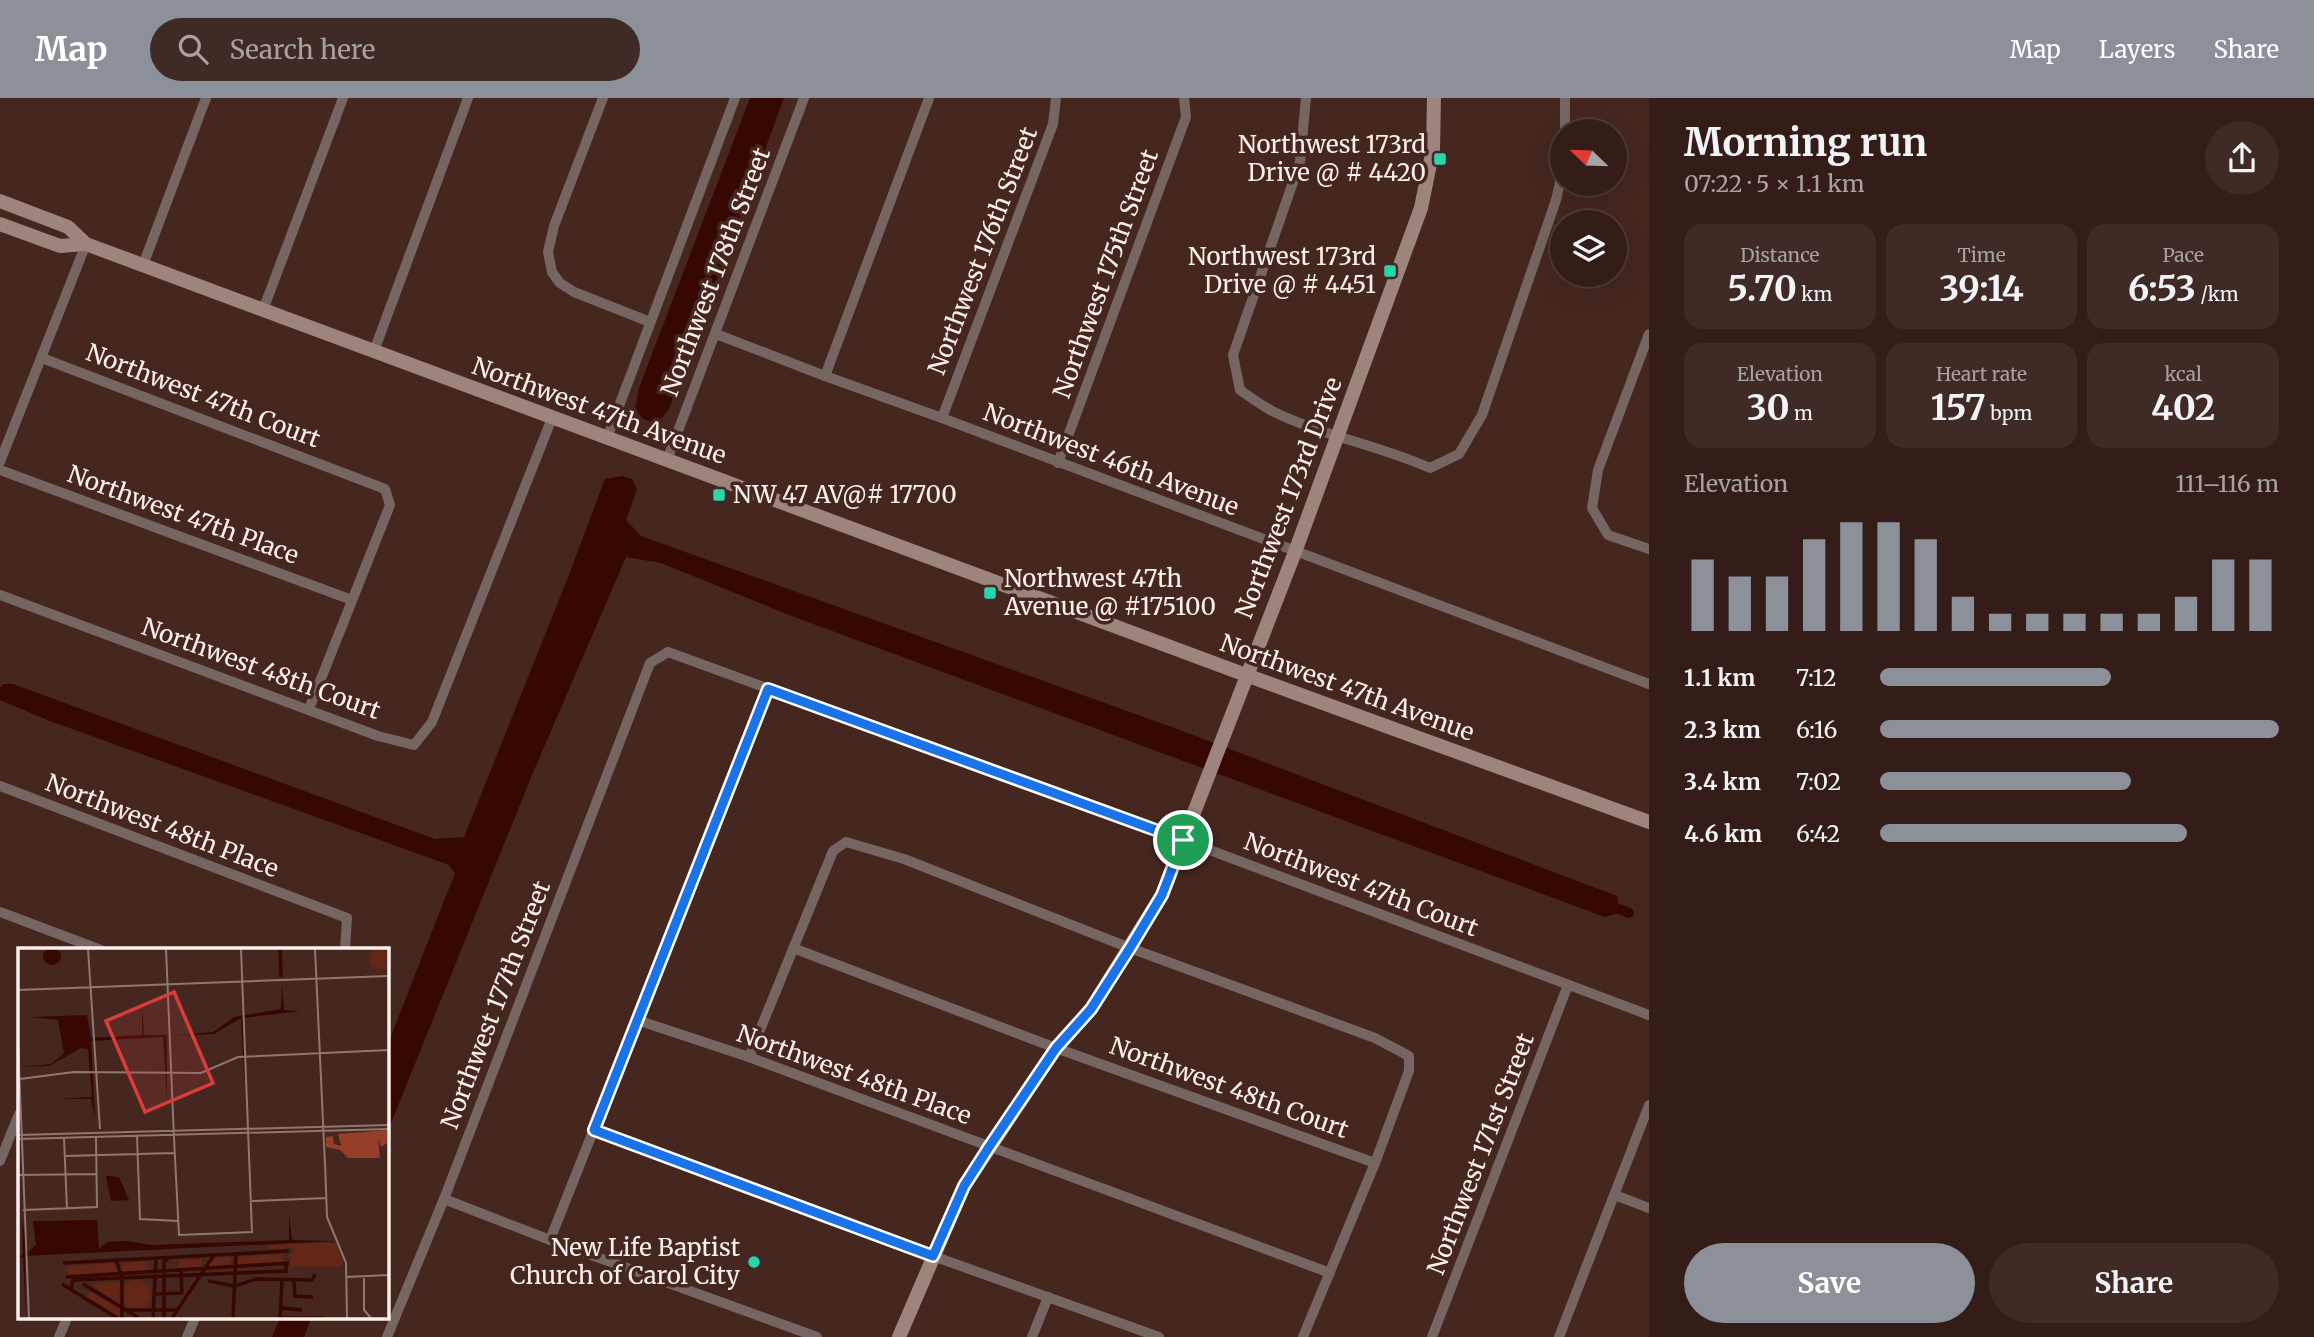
<!DOCTYPE html>
<html lang="en">
<head>
<meta charset="utf-8">
<style>
  :root { --surface:#341d18; --page:#3f2a25; --text:#f1f3f6; --muted:#a9a2a2; --line:#4e3b37; --accent:#8c9099 }
  body { margin:0; font-family:Merriweather,serif; background:var(--page); color:var(--text); height:100vh; display:flex; flex-direction:column; font-size:26px; white-space:nowrap }
  * { box-sizing:border-box; margin:0 }
  p { font-size:23px; color:var(--muted) }
  .icon { flex:none; width:38px; height:38px; fill:none; stroke:currentColor; stroke-width:2; stroke-linecap:round; stroke-linejoin:round }
  .map { position:relative; flex:1; overflow:hidden }
  .drawer { display:flex; flex-direction:column; background:var(--surface); width:665px }
  .drawer>* { flex:none }
  .needle { width:46px; rotate:293deg }
  .controls { position:absolute; left:1550px; top:21px; display:grid; gap:14px }
  .controls a { display:grid; place-items:center; width:77px; height:77px; border-radius:50%; background:var(--surface); box-shadow:0 7px 28px #0002,0 0 0 2px var(--line); font-size:35px }
  .pin { position:absolute; display:grid; place-items:center; width:60px; height:60px; color:#fff; margin:-30px; border:4px solid #fff; border-radius:50%; box-shadow:0 2px 7px #0007 }
  .round { display:grid; place-items:center; flex:none; width:74px; height:74px; border-radius:37px; background:var(--page) }
  .headline { display:flex; align-items:center; justify-content:space-between; height:119px; padding:0 35px }
  h1 { font-size:38px; font-weight:700; line-height:52px }
  .figures { display:grid; grid-template-columns:repeat(3,1fr); gap:10px; height:119px; padding:7px 35px }
  .figures div { display:grid; align-content:center; border-radius:18px; background:var(--page); text-align:center }
  .figures b { font-size:35px; font-weight:700 }
  .figures small { font-size:19px; font-weight:400 }
  .figures p { font-size:19px }
  .chart { height:196px; padding:14px 35px }
  .chart p { display:flex; justify-content:space-between }
  .chart svg { width:100%; height:126px; margin-top:7px; stroke:var(--accent); stroke-width:6 }
  .action { display:flex; gap:14px; margin-top:auto; padding:14px 35px }
  .action a { flex:1; height:80px; border-radius:42px; background:var(--accent); color:#fff; font-size:28px; font-weight:700; line-height:80px; text-align:center }
  .action a+a { background:var(--page); color:var(--text) }
  ul { padding:0 35px; list-style:none; font-size:23px }
  li { display:grid; grid-template-columns:112px 84px 1fr; align-items:center; height:52px }
  li i { height:18px; border-radius:9px; background:var(--accent) }
  header { display:flex; align-items:center; gap:42px; box-sizing:border-box; height:98px; padding:0 35px; background:var(--accent); color:#fff }
  header strong { font-size:33px }
  nav { display:flex; gap:38px; margin-inline-start:auto; font-size:24px }
  .search { width:490px; height:63px; background:var(--page); display:flex; align-items:center; gap:18px; box-sizing:border-box; padding:0 24px; border-radius:38px; color:var(--muted); font-size:26px }
  main { display:flex; flex:1; min-height:0 }
  .map>svg:first-child { display:block }
</style>
</head>
<body>
<header>
<strong>Map</strong>
<div class="search"><svg class="icon" aria-label="search" viewBox="0 0 24 24"><circle cx="10" cy="10" r="6"/><path d="M15 15l6 6"/></svg>Search here</div>
<nav><a>Map</a><a>Layers</a><a>Share</a></nav>
</header>
<main>
<div class="map">
<svg width="1649" height="1239" viewBox="0 0 1649 1239">
  <rect width="100%" height="100%" fill="#452720"/>
  <g fill="#360801">
    <polygon points="750,0 784,0 669,311 663,319 652,324 643,321 635,311 639,290"/>
    <polygon points="622,378 632,381 637,392 626,422 641,438 1177,631 1617,798 1619,815 1605,819 789,517 661,465 626,459 532,677 387,1035 387,948 455,775 449,767 50,623 0,602 0,589 3,586 13,586 435,741 464,739 569,477 605,381"/>
    <polygon points="280,1220 311,1220 304,1239 272,1239"/>
  </g>
  <g fill="none" stroke-linecap="round" stroke-linejoin="round">
    <polyline stroke="#360801" stroke-width="10" points="1606,806 1629,815"/>
    <g stroke="#766662" stroke-width="10">
      <polyline points="603,0 554,128 548,154 552,174 560,185 574,194 650,224"/>
      <path d="M1306,0L1300,64L1233,257L1240,292C1250,299 1261,307 1272,313C1322,338 1379,347 1430,370L1459,356L1482,317L1556,102L1563,71"/>
      <polyline points="1565,33 1565,0"/>
      <polyline points="143,167 206,0"/>
      <polyline points="263,212 343,0"/>
      <polyline points="716,236 825,278 942,320 1649,586"/>
      <polyline points="1649,236 1598,372 1592,410 1608,437 1649,451"/>
      <polyline points="374,253 468,0"/>
      <polyline points="42,260 385,391 390,407 309,611"/>
      <polyline points="825,278 929,0"/>
      <polyline points="942,320 1053,26 1056,0"/>
      <polyline points="607,340 735,0"/>
      <polyline points="667,362 804,0"/>
      <polyline points="0,364 86,146"/>
      <polyline points="1058,365 1186,19 1184,0"/>
      <polyline points="0,372 352,502"/>
      <polyline points="0,497 378,638 414,647 432,624 552,320"/>
      <polyline points="0,688 347,820 345,852"/>
      <polyline points="0,814 101,852"/>
      <polyline points="793,850 1056,950 1375,1065"/>
      <polyline points="637,922 749,959 1330,1175"/>
      <polyline points="749,959 833,753 846,744 904,761 1130,850 1375,940 1409,958 1409,973 1375,1065 1303,1239"/>
      <polyline points="595,1032 933,1158 1159,1239"/>
      <polyline points="0,1063 19,1016"/>
      <polyline points="1615,1097 1649,1110"/>
      <polyline points="444,1101 550,1142 817,1239"/>
      <polyline points="550,1142 768,591"/>
      <polyline points="59,1239 67,1220"/>
      <polyline points="187,1239 195,1220"/>
      <polyline points="387,1239 444,1101 650,565 668,554 1183,742 1649,917"/>
      <polyline points="1032,1239 1048,1199"/>
      <polyline points="1432,1239 1568,887"/>
      <polyline points="1559,1239 1649,1007"/>
    </g>
    <g stroke="#9d847e" stroke-width="14">
      <polyline points="0,103 68,129 86,146 1246,577 1649,724"/>
      <polyline points="0,126 60,148 86,146"/>
      <polyline points="899,1239 964,1088 1056,950 1091,911 1162,797 1295,454 1421,110 1433,51 1434,0"/>
    </g>
  </g>
  <g fill="none" stroke-linecap="round" stroke-linejoin="round">
    <g stroke="#fff" stroke-width="14">
      <polygon id="route" points="768,591 1183,742 1162,797 1130,850 1091,911 1056,950 989,1049 964,1088 933,1158 594,1032"/>
    </g>
    <use href="#route" stroke="#1a73e8" stroke-width="9"/>
  </g>
  <g fill="#29d5ad" stroke="#452720" stroke-width="2.5">
    <rect x="1433" y="54" width="14" height="14" rx="3.5"/>
    <rect x="1383" y="166" width="14" height="14" rx="3.5"/>
    <rect x="712" y="390" width="14" height="14" rx="3.5"/>
    <rect x="983" y="488" width="14" height="14" rx="3.5"/>
    <circle cx="754" cy="1164" r="7"/>
  </g>
  <g text-anchor="middle" stroke-width="7" stroke-linejoin="round" paint-order="stroke">
    <g font-size="24" fill="#fdf0ed" stroke="#452720" text-anchor="end">
      <text x="1426" y="55">Northwest 173rd<tspan x="1426" dy="28">Drive @ # 4420</tspan></text>
      <text x="1376" y="167">Northwest 173rd<tspan x="1376" dy="28">Drive @ # 4451</tspan></text>
      <text x="733" y="405" text-anchor="start">NW 47 AV@# 17700</text>
      <text x="1004" y="489" text-anchor="start">Northwest 47th<tspan x="1004" dy="28">Avenue @ #175100</tspan></text>
      <text x="740" y="1158">New Life Baptist<tspan x="740" dy="28">Church of Carol City</tspan></text>
    </g>
    <g font-size="24" fill="#fdf0ed" stroke="#452720">
      <text transform="translate(983 153) rotate(-69)" y="8">Northwest 176th Street</text>
      <text transform="translate(716 174) rotate(-69)" y="8">Northwest 178th Street</text>
      <text transform="translate(1106 176) rotate(-70)" y="8">Northwest 175th Street</text>
      <text transform="translate(203 298) rotate(21)" y="8">Northwest 47th Court</text>
      <text transform="translate(599 313) rotate(20)" y="8">Northwest 47th Avenue</text>
      <text transform="translate(1111 362) rotate(21)" y="8">Northwest 46th Avenue</text>
      <text transform="translate(1289 400) rotate(-69)" y="8">Northwest 173rd Drive</text>
      <text transform="translate(183 417) rotate(20)" y="8">Northwest 47th Place</text>
      <text transform="translate(261 571) rotate(20)" y="8">Northwest 48th Court</text>
      <text transform="translate(1347 590) rotate(20)" y="8">Northwest 47th Avenue</text>
      <text transform="translate(162 728) rotate(21)" y="8">Northwest 48th Place</text>
      <text transform="translate(1361 787) rotate(21)" y="8">Northwest 47th Court</text>
      <text transform="translate(496 907) rotate(-69)" y="8">Northwest 177th Street</text>
      <text transform="translate(854 977) rotate(20)" y="8">Northwest 48th Place</text>
      <text transform="translate(1229 990) rotate(20)" y="8">Northwest 48th Court</text>
      <text transform="translate(1481 1056) rotate(-69)" y="8">Northwest 171st Street</text>
    </g>
  </g>
  <g transform="translate(18 850)">
    <rect width="371" height="371" fill="#452720"/>
    <path d="M351 11a11 11 0 1 1 22 0a11 11 0 1 1-22 0ZM318,295L325,316L320,319H272L271,306L277,305L276,300L251,301V297ZM264,306L265,316L216,317L218,309ZM193,310L212,309L214,317L188,321ZM185,311L183,321L160,320L161,312ZM129,313L130,324L103,323L104,315ZM98,315L99,325L53,327L49,323L50,318ZM103 347a15 15 0 1 1 30 0a15 15 0 1 1-30 0ZM102,334L101,356L75,338L80,335ZM71,343L102,360V369L69,349Z" fill="#642617"/>
    <path d="M370,182L369,195L363,199L360,190L362,210H330L322,202L308,199V189L315,188L316,196L323,198L320,186Z" fill="#973e2a"/>
    <path d="M25 8a9 9 0 1 1 18 0a9 9 0 1 1-18 0ZM264,35L266,62L282,63L225,70L227,145L223,70L196,86L154,88L195,84L216,69L263,61ZM124,58L126,87H149V152L145,89L73,93L77,170L73,151H39L74,149L70,101L63,100L31,118L3,119L33,116L46,105L40,72L13,69L69,67L73,90L124,87ZM88,228L101,229L111,252L93,253ZM271,267L274,292L318,293L7,308L8,370L5,309L0,310L5,306L4,272L10,304L18,297L15,273L79,272L81,301L89,294L109,293L133,297L271,292Z" fill="#360801"/>
    <path fill="none" stroke="#360801" stroke-width="3.5" d="M262,1L263,29M98,312L104,329V370M45,315L271,303M163,323L164,345M48,329L271,315M190,333L216,338M276,333L277,348L295,349M44,336L99,370M65,336L121,370M217,338L238,331L294,332L297,326M53,342L55,332L268,323V317M135,346L165,345M263,360L284,362M108,362H158M135,370L138,310M146,370V314L150,310M154,370L196,307M215,370L218,306M262,370L264,333M263,370H307"/>
    <path fill="none" stroke="#8f7772" stroke-width="2" d="M70,1L82,181M148,1L156,190M297,1L307,217M0,42L371,28M0,93L11,370M2,131L56,124L183,125L220,109L371,102M0,187L371,177M119,188L122,271L160,273M46,190L49,261M156,190L161,287L234,284L223,1M0,191L371,181M47,208L157,205M307,214L309,269L328,315L329,370M0,227L79,226M234,253L308,250M5,262L79,259L78,189M346,328V362L353,370M328,329L371,327"/>
    <path fill="#da3c3c" fill-opacity="0.15" stroke="#da3c3c" stroke-width="3.5" d="M156,44L195,135L127,164L88,73Z"/>
    <rect width="371" height="371" fill="none" stroke="#fdf0ed" stroke-width="3.5"/>
  </g>
</svg>
<div class="controls">
<a><svg class="needle" viewBox="-14 -14 28 28"><path d="M0-13l5 13h-10z" fill="#e53935"/><path d="M0 13l5-13h-10z" fill="#a9a2a2"/></svg></a>
<a><svg class="icon" aria-label="layers" viewBox="0 0 24 24"><path d="M12 4l9 5-9 5-9-5zM3 14l9 5 9-5"/></svg></a>
</div>
<div class="pin" style="left:1183px;top:742px;background:#1e9e55"><svg class="icon" aria-label="arrive" viewBox="0 0 24 24"><path d="M6 21V4h12l-3 4 3 4H6"/></svg></div>
</div>
<section class="drawer">
<div class="headline"><div><h1>Morning run</h1><p>07:22 · 5 × 1.1 km</p></div><a class="round"><svg class="icon" aria-label="share" viewBox="0 0 24 24"><path d="M12 15V3M7 8l5-5 5 5M5 13v7h14v-7"/></svg></a></div>
<div class="figures">
<div><p>Distance</p><b>5.70<small> km</small></b></div>
<div><p>Time</p><b>39:14</b></div>
<div><p>Pace</p><b>6:53<small> /km</small></b></div>
</div>
<div class="figures">
<div><p>Elevation</p><b>30<small> m</small></b></div>
<div><p>Heart rate</p><b>157<small> bpm</small></b></div>
<div><p>kcal</p><b>402</b></div>
</div>
<div class="chart"><p><span>Elevation</span>111–116 m</p>
<svg viewBox="0 0 160 44" preserveAspectRatio="none"><path d="M5 44V19M15 44V25M25 44V25M35 44V12M45 44V6M55 44V6M65 44V12M75 44V32M85 44V38M95 44V38M105 44V38M115 44V38M125 44V38M135 44V32M145 44V19M155 44V19"/></svg>
</div>
<ul>
<li><b>1.1 km</b>7:12<i style="width:58%"></i></li>
<li><b>2.3 km</b>6:16<i style="width:100%"></i></li>
<li><b>3.4 km</b>7:02<i style="width:63%"></i></li>
<li><b>4.6 km</b>6:42<i style="width:77%"></i></li>
</ul>
<div class="action"><a>Save</a><a>Share</a></div>
</section>
</main>
</body>
</html>
